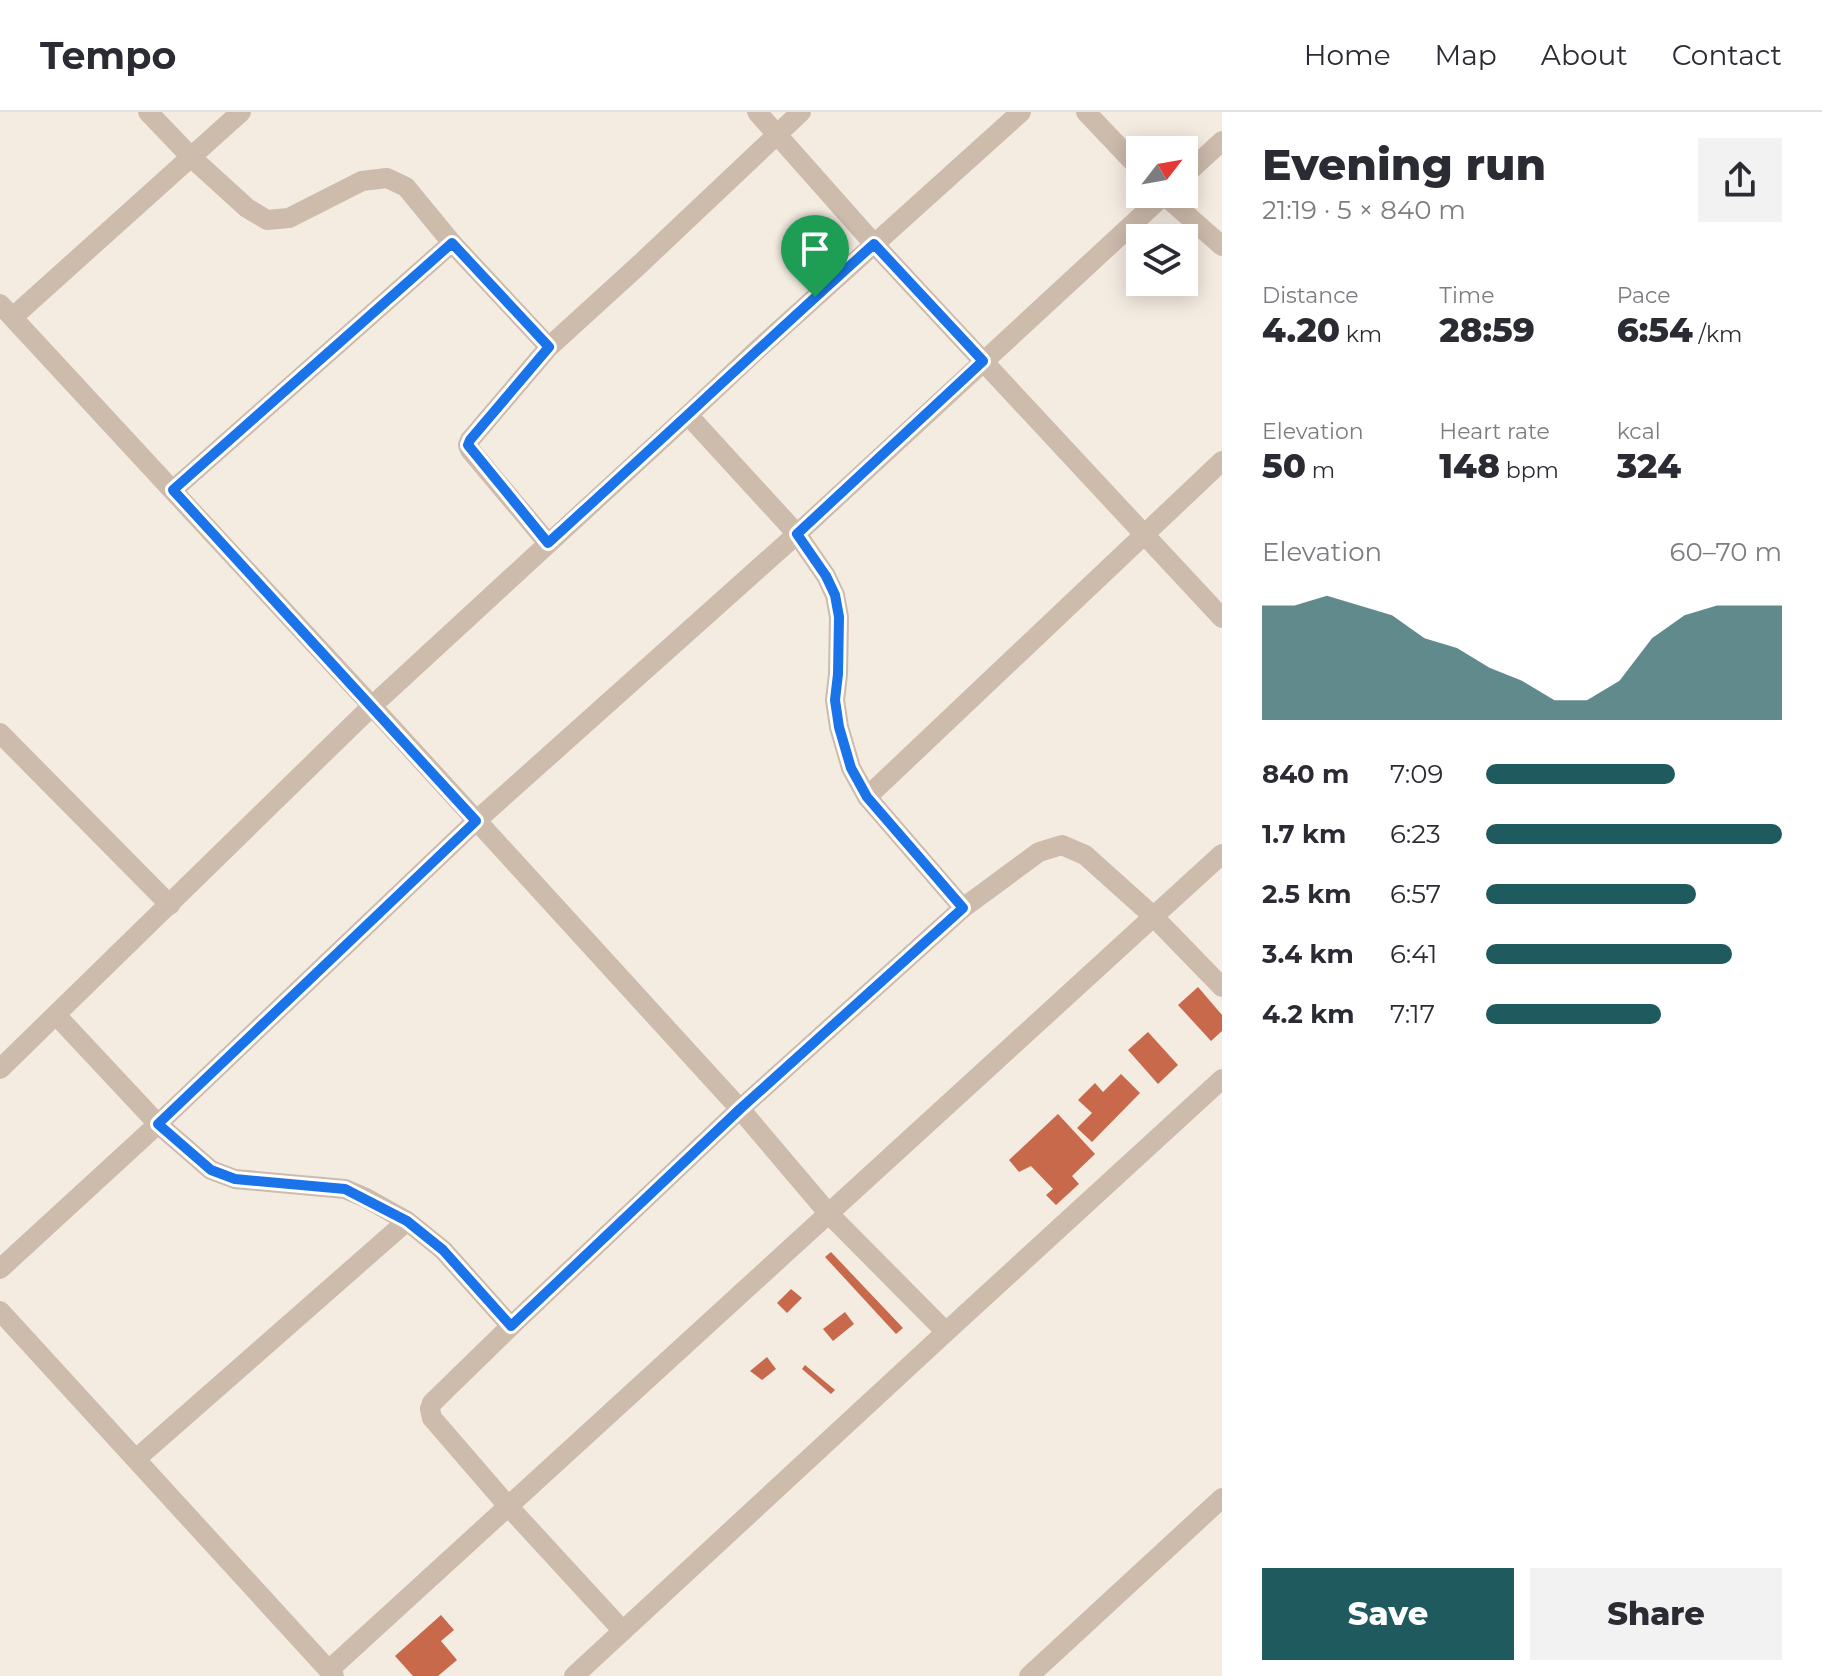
<!DOCTYPE html>
<html lang="en">
<head>
<meta charset="utf-8">
<style>
  :root { --surface:#fff; --page:#f2f2f3; --text:#2b2b33; --muted:#7c7c81; --line:#e1e1e2; --accent:#1f5a5e }
  body { margin:0; font-family:Montserrat,sans-serif; background:var(--page); color:var(--text); height:100vh; display:flex; flex-direction:column; font-size:30px; white-space:nowrap }
  * { box-sizing:border-box; margin:0 }
  p { font-size:26px; color:var(--muted) }
  .icon { flex:none; width:44px; height:44px; fill:none; stroke:currentColor; stroke-width:2; stroke-linecap:round; stroke-linejoin:round }
  .map { position:relative; flex:1; overflow:hidden }
  .panel { display:flex; flex-direction:column; background:var(--surface); width:600px }
  .panel>* { flex:none }
  .needle { width:52px; rotate:59deg }
  .controls { position:absolute; left:1126px; top:24px; display:grid; gap:16px }
  .controls a { display:grid; place-items:center; width:72px; height:72px; border-radius:0px; background:var(--surface); box-shadow:0 4px 20px #0003; font-size:40px }
  .pin { position:absolute; display:grid; place-items:center; width:68px; height:68px; color:#fff; margin:-82px -34px; border-radius:50% 50% 50% 0; rotate:-45deg; box-shadow:0 0 8px #0007 }
  .pin .icon { rotate:45deg }
  .round { display:grid; place-items:center; flex:none; width:84px; height:84px; border-radius:0px; background:var(--page) }
  .headline { display:flex; align-items:center; justify-content:space-between; height:136px; padding:0 40px }
  h1 { font-size:44px; font-weight:800; line-height:60px }
  .figures { display:grid; grid-template-columns:repeat(3,1fr); gap:12px; height:136px; padding:8px 40px }
  .figures div { display:grid; align-content:center }
  .figures b { font-size:34px; font-weight:800 }
  .figures small { font-size:22px; font-weight:400 }
  .figures p { font-size:22px }
  .chart { height:224px; padding:16px 40px }
  .chart p { display:flex; justify-content:space-between }
  .chart svg { width:100%; height:144px; margin-top:8px; fill:var(--accent); opacity:.7 }
  .primary-button { display:flex; gap:16px; margin-top:auto; padding:16px 40px }
  .primary-button a { flex:1; height:92px; border-radius:0px; background:var(--accent); color:#fff; font-size:32px; font-weight:800; line-height:92px; text-align:center }
  .primary-button a+a { background:var(--page); color:var(--text) }
  ul { padding:0 40px; list-style:none; font-size:26px }
  li { display:grid; grid-template-columns:128px 96px 1fr; align-items:center; height:60px }
  li i { height:20px; border-radius:10px; background:var(--accent) }
  header { display:flex; align-items:center; gap:48px; box-sizing:border-box; height:112px; padding:0 40px; background:var(--surface); border-bottom:2px solid var(--line) }
  header strong { font-size:38px }
  nav { display:flex; gap:44px; margin-inline-start:auto; font-size:28px }
  main { display:flex; flex:1; min-height:0 }
  .map>svg:first-child { display:block }
</style>
</head>
<body>
<header>
<strong>Tempo</strong>
<nav><a>Home</a><a>Map</a><a>About</a><a>Contact</a></nav>
</header>
<main>
<div class="map">
<svg width="1222" height="1564" viewBox="0 0 1222 1564">
  <rect width="100%" height="100%" fill="#f4ebe1"/>
  <g fill="#c8694b">
    <polygon points="1198,875 1222,903 1222,919 1211,929 1178,893"/>
    <polygon points="1148,920 1178,953 1158,972 1128,938"/>
    <polygon points="1121,962 1140,981 1092,1030 1077,1016 1092,1001 1078,988 1095,971 1103,980"/>
    <polygon points="1058,1002 1095,1042 1072,1064 1079,1072 1056,1093 1046,1083 1053,1077 1031,1054 1019,1060 1009,1048"/>
    <polygon points="831,1140 903,1216 896,1222 825,1145"/>
    <polygon points="791,1177 802,1186 787,1201 777,1191"/>
    <polygon points="845,1200 854,1212 833,1229 823,1217"/>
    <polygon points="767,1245 776,1257 762,1268 750,1259"/>
    <polygon points="805,1253 835,1278 831,1282 802,1257"/>
    <polygon points="441,1503 454,1518 441,1529 457,1548 438,1564 413,1564 395,1544"/>
  </g>
  <g fill="none" stroke-linecap="round" stroke-linejoin="round">
    <g stroke="#cdbbac" stroke-width="20">
      <polyline points="148,0 192,46 247,96 267,108 289,106 362,69 387,66 406,75 452,131 549,235"/>
      <polyline points="757,0 874,132 1222,506"/>
      <polyline points="1086,0 1140,57"/>
      <polyline points="1184,64 1222,29"/>
      <polyline points="1163,82 1222,134"/>
      <polyline points="0,192 372,594 740,997 829,1102 946,1220"/>
      <polyline points="13,205 241,0"/>
      <polyline points="688,303 797,422 826,464 835,483 839,505 838,562 835,588 839,615 851,656 867,685 963,796"/>
      <polyline points="173,378 452,131"/>
      <polyline points="548,431 470,338 468,333 470,328 549,235 639,153 801,0"/>
      <polyline points="0,621 170,793"/>
      <polyline points="867,685 1222,349"/>
      <polyline points="56,903 158,1012 211,1058 235,1067 345,1077 366,1086 407,1109 443,1138 511,1214"/>
      <polyline points="0,957 372,594 688,303 757,238 1021,0"/>
      <polyline points="0,1157 158,1012 476,709 797,422 1165,82"/>
      <polyline points="0,1199 334,1564"/>
      <polyline points="136,1347 407,1109"/>
      <polyline points="623,1519 508,1394 432,1306 430,1297 432,1291 511,1214 740,997 963,796 1039,740 1062,733 1085,743 1153,804 1222,875"/>
      <polyline points="329,1558 1222,742"/>
      <polyline points="574,1564 946,1220 1222,967"/>
      <polyline points="1029,1564 1222,1386"/>
    </g>
  </g>
  <g fill="none" stroke-linecap="round" stroke-linejoin="round">
    <g stroke="#fff" stroke-width="16">
      <path id="route" d="M452,131L549,235L470,328L468,333L548,431C657,332 764,231 874,132L983,249L797,422L826,464L835,483L839,505L838,562L835,588L839,615L851,656L867,685L963,796L740,997L511,1214L443,1138L407,1109L345,1077L235,1067L211,1058L158,1012L476,709L173,378Z"/>
    </g>
    <use href="#route" stroke="#1a73e8" stroke-width="10"/>
  </g>
</svg>
<div class="controls">
<a><svg class="needle" viewBox="-14 -14 28 28"><path d="M0-13l5 13h-10z" fill="#e53935"/><path d="M0 13l5-13h-10z" fill="#7c7c81"/></svg></a>
<a><svg class="icon" aria-label="layers" viewBox="0 0 24 24"><path d="M12 4l9 5-9 5-9-5zM3 14l9 5 9-5"/></svg></a>
</div>
<div class="pin" style="left:815px;top:185px;background:#1e9e55"><svg class="icon" aria-label="arrive" viewBox="0 0 24 24"><path d="M6 21V4h12l-3 4 3 4H6"/></svg></div>
</div>
<section class="panel">
<div class="headline"><div><h1>Evening run</h1><p>21:19 · 5 × 840 m</p></div><a class="round"><svg class="icon" aria-label="share" viewBox="0 0 24 24"><path d="M12 15V3M7 8l5-5 5 5M5 13v7h14v-7"/></svg></a></div>
<div class="figures">
<div><p>Distance</p><b>4.20<small> km</small></b></div>
<div><p>Time</p><b>28:59</b></div>
<div><p>Pace</p><b>6:54<small> /km</small></b></div>
</div>
<div class="figures">
<div><p>Elevation</p><b>50<small> m</small></b></div>
<div><p>Heart rate</p><b>148<small> bpm</small></b></div>
<div><p>kcal</p><b>324</b></div>
</div>
<div class="chart"><p><span>Elevation</span>60–70 m</p>
<svg viewBox="0 0 160 44" preserveAspectRatio="none"><path d="M0 44V9L10 9L20 6L30 9L40 12L50 19L60 22L70 28L80 32L90 38L100 38L110 32L120 19L130 12L140 9L150 9L160 9V44z"/></svg>
</div>
<ul>
<li><b>840 m</b>7:09<i style="width:64%"></i></li>
<li><b>1.7 km</b>6:23<i style="width:100%"></i></li>
<li><b>2.5 km</b>6:57<i style="width:71%"></i></li>
<li><b>3.4 km</b>6:41<i style="width:83%"></i></li>
<li><b>4.2 km</b>7:17<i style="width:59%"></i></li>
</ul>
<div class="primary-button"><a>Save</a><a>Share</a></div>
</section>
</main>
</body>
</html>
